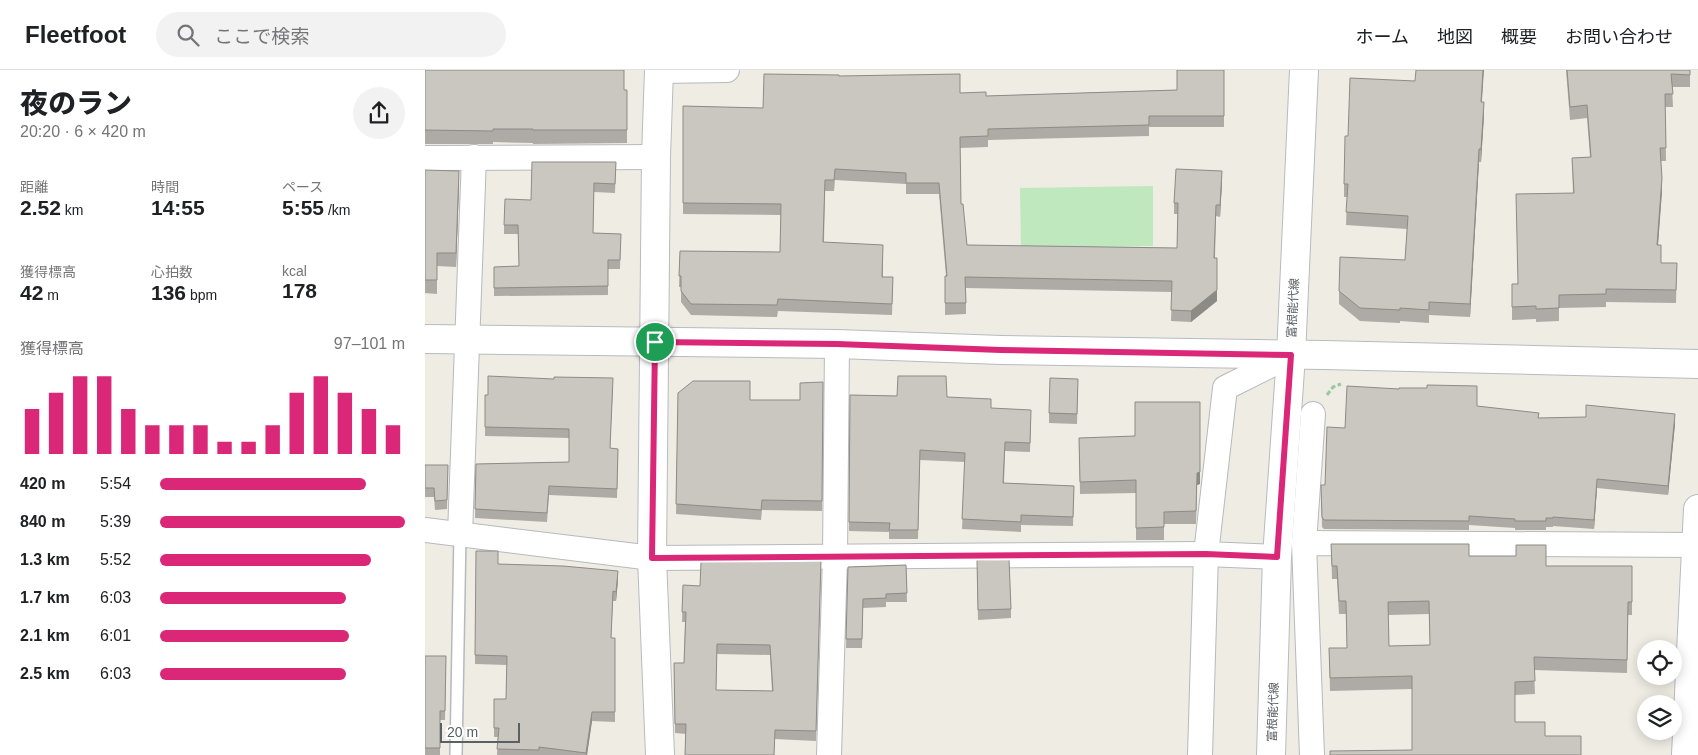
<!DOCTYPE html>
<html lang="ja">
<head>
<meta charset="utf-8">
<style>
  :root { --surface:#fff; --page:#f2f2f2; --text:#202124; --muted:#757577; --line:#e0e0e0; --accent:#db2777 }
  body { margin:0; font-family:Arial,"Noto Sans JP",sans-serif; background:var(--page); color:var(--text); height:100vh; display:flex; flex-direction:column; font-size:19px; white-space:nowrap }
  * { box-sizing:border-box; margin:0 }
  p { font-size:16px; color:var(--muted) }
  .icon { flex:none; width:28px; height:28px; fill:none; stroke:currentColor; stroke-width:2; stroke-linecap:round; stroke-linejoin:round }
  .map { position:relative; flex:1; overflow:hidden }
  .panel { display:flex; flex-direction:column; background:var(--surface); width:425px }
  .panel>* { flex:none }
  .fabs { position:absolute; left:1212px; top:570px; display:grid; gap:10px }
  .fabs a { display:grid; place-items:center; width:45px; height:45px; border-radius:50%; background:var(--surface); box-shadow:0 2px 12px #0003; font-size:25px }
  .scale { position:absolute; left:15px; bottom:12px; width:80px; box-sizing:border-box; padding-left:5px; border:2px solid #5b6065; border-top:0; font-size:14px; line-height:18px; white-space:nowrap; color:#5b6065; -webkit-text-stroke:4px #fff; paint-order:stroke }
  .pin { position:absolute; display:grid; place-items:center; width:42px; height:42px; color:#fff; margin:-21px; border:2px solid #fff; border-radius:50%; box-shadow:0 1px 5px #0007 }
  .round { display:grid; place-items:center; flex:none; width:52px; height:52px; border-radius:26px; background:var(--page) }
  .head { display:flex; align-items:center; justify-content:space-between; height:85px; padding:0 20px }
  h1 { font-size:28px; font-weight:800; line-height:38px }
  .figures { display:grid; grid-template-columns:repeat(3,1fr); gap:8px; height:85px; padding:5px 20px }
  .figures div { display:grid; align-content:center }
  .figures b { font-size:21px; font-weight:800 }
  .figures small { font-size:14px; font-weight:400 }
  .figures p { font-size:14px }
  .chart { height:140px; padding:10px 20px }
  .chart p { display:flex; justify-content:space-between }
  .chart svg { width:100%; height:90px; margin-top:5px; stroke:var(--accent); stroke-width:6 }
  ul { padding:0 20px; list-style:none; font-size:16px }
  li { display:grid; grid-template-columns:80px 60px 1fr; align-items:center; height:38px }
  li i { height:12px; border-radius:6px; background:var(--accent) }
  header { display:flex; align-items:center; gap:30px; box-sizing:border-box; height:70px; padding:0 25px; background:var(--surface); border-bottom:1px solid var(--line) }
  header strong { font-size:24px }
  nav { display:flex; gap:28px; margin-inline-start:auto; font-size:18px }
  .search { width:350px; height:45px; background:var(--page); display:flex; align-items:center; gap:12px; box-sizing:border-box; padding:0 18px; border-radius:28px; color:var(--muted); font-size:19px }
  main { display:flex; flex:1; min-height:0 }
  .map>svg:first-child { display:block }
</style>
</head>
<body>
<header>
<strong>Fleetfoot</strong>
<div class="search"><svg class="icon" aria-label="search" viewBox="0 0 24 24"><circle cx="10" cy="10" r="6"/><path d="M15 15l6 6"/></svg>ここで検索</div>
<nav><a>ホーム</a><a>地図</a><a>概要</a><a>お問い合わせ</a></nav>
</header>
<main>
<section class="panel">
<div class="head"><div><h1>夜のラン</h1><p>20:20 · 6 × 420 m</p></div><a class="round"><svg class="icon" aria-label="share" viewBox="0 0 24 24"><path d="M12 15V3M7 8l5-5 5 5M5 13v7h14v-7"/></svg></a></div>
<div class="figures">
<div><p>距離</p><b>2.52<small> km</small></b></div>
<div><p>時間</p><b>14:55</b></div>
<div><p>ペース</p><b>5:55<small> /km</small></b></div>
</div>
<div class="figures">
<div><p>獲得標高</p><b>42<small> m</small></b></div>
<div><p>心拍数</p><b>136<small> bpm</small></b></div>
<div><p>kcal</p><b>178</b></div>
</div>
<div class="chart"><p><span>獲得標高</span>97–101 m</p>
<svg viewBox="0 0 160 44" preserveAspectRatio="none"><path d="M5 44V22M15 44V14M25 44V6M35 44V6M45 44V22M55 44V30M65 44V30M75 44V30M85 44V38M95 44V38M105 44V30M115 44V14M125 44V6M135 44V14M145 44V22M155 44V30"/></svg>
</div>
<ul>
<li><b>420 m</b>5:54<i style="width:84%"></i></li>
<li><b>840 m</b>5:39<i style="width:100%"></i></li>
<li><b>1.3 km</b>5:52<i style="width:86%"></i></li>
<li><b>1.7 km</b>6:03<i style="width:76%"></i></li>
<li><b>2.1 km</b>6:01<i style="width:77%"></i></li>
<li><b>2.5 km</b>6:03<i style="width:76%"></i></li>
</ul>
</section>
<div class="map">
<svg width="1273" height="685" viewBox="0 0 1273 685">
  <rect width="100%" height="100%" fill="#efece3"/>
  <polygon fill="#bfe8be" points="728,116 728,176 596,178 595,118"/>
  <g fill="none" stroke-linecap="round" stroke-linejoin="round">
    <g stroke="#b6b9be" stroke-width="14">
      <polyline id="lane" points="31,685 35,464"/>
    </g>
    <g stroke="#b6b9be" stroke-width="26">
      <g id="street">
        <polyline points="234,1 302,0"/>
        <polyline points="0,88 231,87"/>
        <polyline points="0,460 227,488 781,484 852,487"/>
        <polyline points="35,464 49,87"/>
        <polyline points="879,473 888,344"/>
        <polyline points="404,685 410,487 412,274"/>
        <polyline points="775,685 781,484 800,318 866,285"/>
        <polyline points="887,685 879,473 1271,475"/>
      </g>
    </g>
    <g stroke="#b7bbc0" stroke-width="30">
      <g id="secondary">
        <polyline points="234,0 231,87 227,488 235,685"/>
        <polyline points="0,269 412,274 576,280 899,285 1273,294"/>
        <polyline points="846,685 852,487 866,285 879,0"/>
        <polyline points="1261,685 1273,439"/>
      </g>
    </g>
    <polyline stroke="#97c9a4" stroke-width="3" stroke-dasharray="5 2.5" stroke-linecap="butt" points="902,325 908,317 916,314"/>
    <use href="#lane" stroke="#fff" stroke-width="11"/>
    <use href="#street" stroke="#fff" stroke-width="24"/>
    <use href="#secondary" stroke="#fff" stroke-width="28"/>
  </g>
  <g fill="#aeaaa5" fill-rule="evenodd">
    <polygon points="0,0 202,20 202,73 108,74 108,73 68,72 68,74 0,74"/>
    <polygon points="799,0 799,57 724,57 724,66 563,70 563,77 535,78 536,134 542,175 752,178 753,144 749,144 749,133 797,112 795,147 791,146 790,188 792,231 766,252 746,251 747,222 541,218 541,244 520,245 520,206 521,206 514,124 481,124 481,114 410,110 409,121 400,121 399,172 458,186 458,207 468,207 467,245 353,241 352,247 266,245 256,232 256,217 254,217 255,181 355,182 356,145 258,144 258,36 338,38 414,6 535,23 561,26 752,20"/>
    <polygon points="1141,0 1265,0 1265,17 1247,17 1248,37 1240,37 1241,91 1236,91 1237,121 1233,175 1236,193 1252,193 1251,233 1181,232 1181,237 1134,238 1134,251 1111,252 1111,249 1087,250 1087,214 1092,214 1148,123 1147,88 1165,87 1162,48 1145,50"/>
    <polygon points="990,11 1057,32 1059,45 1056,92 1054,92 1045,247 1004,245 1004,253 975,251 975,253 935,251 914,234 914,221 980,190 982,159 921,155 922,127 919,127 919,114 923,66"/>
    <polygon points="0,88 0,100 34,114 31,197 12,196 12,224 0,223"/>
    <polygon points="191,92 190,123 169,122 168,163 196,164 195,199 183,199 183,225 69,226 69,197 94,196 93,164 79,164 79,155 106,130"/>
    <polygon points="398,312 397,441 337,440 336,450 251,444 253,323 325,330 375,330"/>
    <polygon points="188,317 185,378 193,379 192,428 124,425 122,452 50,448 51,394 144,392 144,368 60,366 60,325"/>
    <polygon points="653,319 652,354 624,353 624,343"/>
    <polygon points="425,325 522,327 606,349 605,382 580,381 579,413 649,416 648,456 596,455 596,462 537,459 540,392 495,390 493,469 464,469 464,462 424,461"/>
    <polygon points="1052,336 1114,348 1250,354 1243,425 1172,418 1169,459 1128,456 1128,457 1121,457 1121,460 1090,460 1090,458 1044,455 1044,460 899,459 897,457 896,416 900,415 920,358"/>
    <polygon points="654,368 775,414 772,415 771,454 739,454 739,470 711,470 711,423 655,424"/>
    <polygon points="0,395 23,395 22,439 10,440 9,427 0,427"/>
    <path d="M906,474L1044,486L1121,496H1207V545H1203L1202,603L1109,600L1110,624L1090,625L987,680V619L905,621L904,578H922L921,544H914L912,509H907ZM1004,544L1005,575L964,576L963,545Z"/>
    <path d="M396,491L391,671L350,669L349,685H260L261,664L250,663L249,593H259L260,552H257L258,515L275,516ZM292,584L345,585L347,621L291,620Z"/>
    <polygon points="73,494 193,510 191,531 188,531 186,568 190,568 190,652 167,651 162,685 72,685 73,667 69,667 69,629 81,629 82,595 50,594 50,585"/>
    <polygon points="481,495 482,532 461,532 461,537 438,538 437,578 421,578 423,497"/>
    <polygon points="552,499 586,539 586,548 553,550"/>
    <polygon points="0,586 21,586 20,650 15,650 15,685 0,685"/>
  </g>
  <g fill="#8d8b86">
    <polygon points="1058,0 1059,0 1056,45 1056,32"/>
    <polygon points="1059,32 1059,45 1056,92 1056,79"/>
    <polygon points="1054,79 1054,92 1045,247 1045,234"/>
    <polygon points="34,101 34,114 31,197 31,183"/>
    <polygon points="797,101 797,112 795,147 795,135"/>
    <polygon points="1237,108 1237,121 1232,188 1232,175"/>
    <polygon points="792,199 792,231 766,252 766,241"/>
    <polygon points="775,332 775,414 772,415 771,454 772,403"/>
    <polygon points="1250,344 1250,354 1243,425 1243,416"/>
    <polygon points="1172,409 1172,418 1169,459 1169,450"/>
    <polygon points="193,501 193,510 191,531 191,522"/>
    <polygon points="167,642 167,651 162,685 161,685"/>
  </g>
  <g fill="#cac6c0" stroke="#8d8b86" fill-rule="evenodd">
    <polygon points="0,0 199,0 199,20 202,20 202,60 108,60 108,59 68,59 68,61 0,60"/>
    <polygon points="752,0 799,0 799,46 724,46 724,55 563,59 563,66 535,67 536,134 538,134 542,175 752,178 753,133 749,133 751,99 797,101 795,135 791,135 789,188 792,188 792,220 766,241 746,240 747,211 540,207 541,233 520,233 520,206 522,206 514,113 481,113 481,103 410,99 409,110 400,110 398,172 458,175 457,207 468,207 467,234 353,229 352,235 266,234 256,221 256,206 254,206 255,181 355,182 356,134 258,133 258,36 338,38 339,4 414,5 414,6 535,4 535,23 561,22 561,26 752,20"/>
    <polygon points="991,0 1058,0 1056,32 1059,32 1056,79 1054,79 1045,234 1004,232 1004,240 975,238 975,240 935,238 914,221 915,187 980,190 983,146 921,142 923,114 919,114 920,66 923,66 925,8 990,11"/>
    <polygon points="1142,0 1265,0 1265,5 1246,4 1248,24 1240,24 1241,78 1235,78 1237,108 1232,175 1236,175 1236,193 1252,193 1251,220 1181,219 1181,224 1134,225 1134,238 1111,239 1111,236 1087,237 1087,214 1093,214 1091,124 1149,123 1147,88 1166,87 1162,35 1145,37"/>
    <polygon points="107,92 191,92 190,114 169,113 168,163 196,164 195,190 183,190 183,216 69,218 69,197 94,196 93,155 79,155 80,129 106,130"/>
    <polygon points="0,100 34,101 31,183 12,183 12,210 0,210"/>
    <polygon points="63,306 129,309 129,307 188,308 185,378 193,379 192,419 124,416 122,443 50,439 51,394 144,392 144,359 60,357 60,325 63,325"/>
    <polygon points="473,306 521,306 522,327 566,329 566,338 606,340 605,373 580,372 578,413 649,416 648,447 596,445 596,452 537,449 540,383 495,380 493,460 464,460 465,453 424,452 425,325 472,326"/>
    <polygon points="625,308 653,309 652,344 624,343"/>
    <polygon points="268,311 325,311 325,330 375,330 375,313 398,312 397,431 337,430 336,440 251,434 253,323"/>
    <polygon points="1002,315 1052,316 1052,336 1114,343 1113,348 1161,347 1161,335 1250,344 1243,416 1172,409 1169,450 1128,447 1128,448 1121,448 1121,451 1090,451 1090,449 1044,446 1044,451 899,450 897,447 896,416 896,415 900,415 902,357 920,358 922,316 974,319 974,318 1002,318"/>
    <polygon points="710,332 775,332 775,402 772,403 771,441 739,442 739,457 711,458 711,410 655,412 654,368 710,366"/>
    <polygon points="0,395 23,395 22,430 10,431 9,418 0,418"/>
    <path d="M906,474H1044V486H1091V475H1121V496H1207V532H1203L1202,590L1109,587L1110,611L1090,612V652H1120V666H1156V685H905V681L987,680V606L905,608L904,578H922L921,531H914L912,496H907ZM1004,531L1005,575L964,576L963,532Z"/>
    <polygon points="51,481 73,481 73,494 138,496 193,501 191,522 188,521 186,568 190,568 190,642 167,642 161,683 114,677 114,680 72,679 74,658 69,658 69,629 81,629 82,586 50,585"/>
    <polygon points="584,489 586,539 553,540 552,490"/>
    <path d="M396,491L391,661L350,660L349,685H260L261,654H250L249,593H259L261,542H257L258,515L275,516L276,492ZM292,574L345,575L348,621L291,620Z"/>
    <polygon points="481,495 482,523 461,524 461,528 438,529 437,569 421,569 423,497"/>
    <polygon points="0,586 21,586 20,641 15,641 15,678 0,678"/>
  </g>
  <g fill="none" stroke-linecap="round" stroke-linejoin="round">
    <g stroke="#fff" stroke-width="10">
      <polygon id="route" points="230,272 412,274 576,280 866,285 852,487 781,484 227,488"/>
    </g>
    <use href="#route" stroke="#db2777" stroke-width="6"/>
  </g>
  <g text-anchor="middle" stroke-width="4" stroke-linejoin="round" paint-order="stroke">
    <g font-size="12" fill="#5b6065" stroke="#fff">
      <text transform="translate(868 238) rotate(-87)" y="4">富根能代線</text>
      <text transform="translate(848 642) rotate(-88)" y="4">富根能代線</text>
    </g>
  </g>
</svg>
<div class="fabs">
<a><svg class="icon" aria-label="locate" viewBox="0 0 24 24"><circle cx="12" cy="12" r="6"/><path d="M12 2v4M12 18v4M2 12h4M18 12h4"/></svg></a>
<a><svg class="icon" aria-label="layers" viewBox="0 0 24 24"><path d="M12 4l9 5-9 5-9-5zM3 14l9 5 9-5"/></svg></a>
</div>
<div class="scale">20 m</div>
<div class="pin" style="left:230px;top:272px;background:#1e9e55"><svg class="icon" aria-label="arrive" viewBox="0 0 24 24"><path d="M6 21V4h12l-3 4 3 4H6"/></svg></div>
</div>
</main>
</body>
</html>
